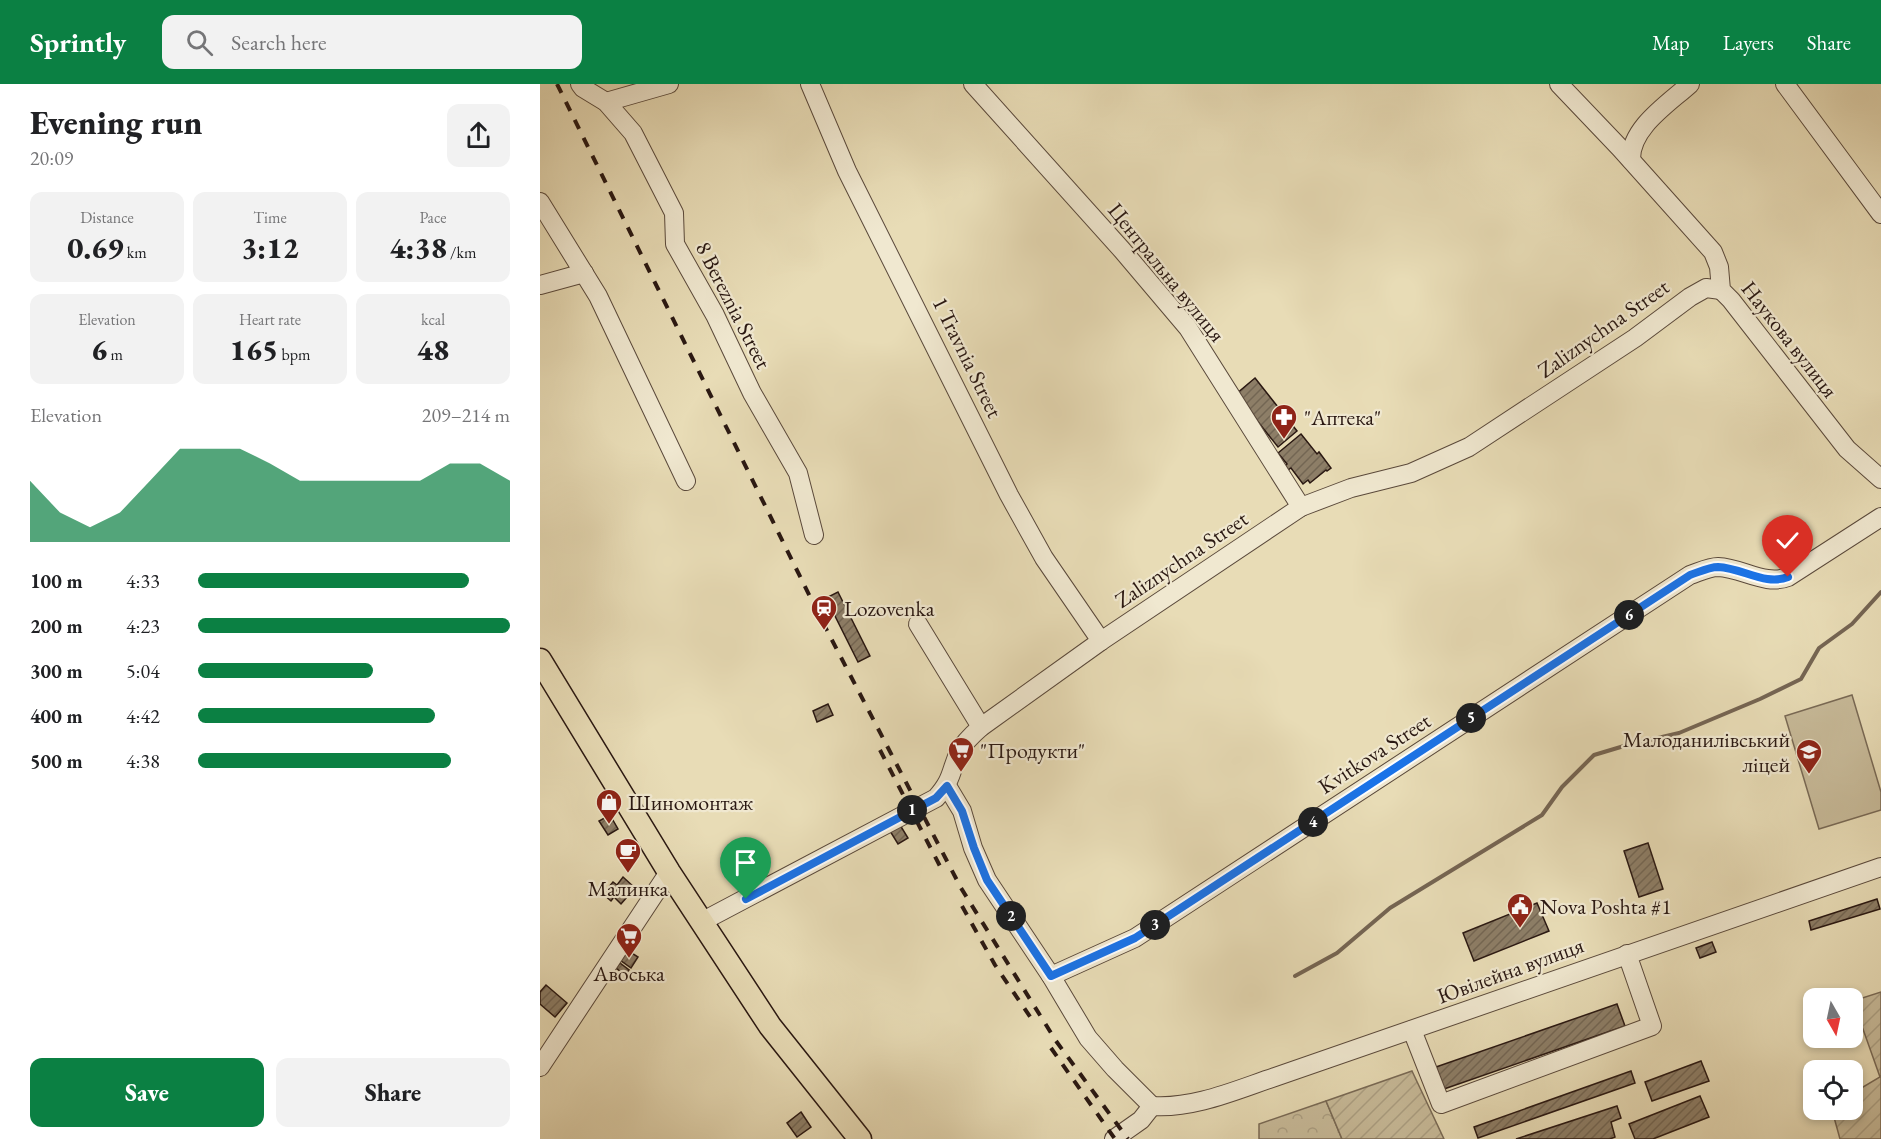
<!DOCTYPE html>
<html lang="en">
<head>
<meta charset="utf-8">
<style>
  :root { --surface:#fff; --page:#f2f2f2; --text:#202124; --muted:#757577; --accent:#0b8043 }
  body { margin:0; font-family:"EB Garamond",serif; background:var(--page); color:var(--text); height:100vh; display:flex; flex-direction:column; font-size:22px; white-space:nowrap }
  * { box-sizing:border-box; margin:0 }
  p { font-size:20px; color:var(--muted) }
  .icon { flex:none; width:33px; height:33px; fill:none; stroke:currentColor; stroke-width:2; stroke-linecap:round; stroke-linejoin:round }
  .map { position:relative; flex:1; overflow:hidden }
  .panel { display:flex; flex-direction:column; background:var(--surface); width:540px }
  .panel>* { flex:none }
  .needle { width:39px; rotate:171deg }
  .controls { position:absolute; left:1263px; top:904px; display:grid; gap:12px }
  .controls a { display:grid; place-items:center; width:60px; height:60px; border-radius:12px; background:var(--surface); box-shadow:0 3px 9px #0003; font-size:30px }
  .pin { position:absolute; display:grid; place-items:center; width:51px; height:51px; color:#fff; margin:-62px -26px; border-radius:50% 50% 50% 0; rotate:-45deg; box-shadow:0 0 6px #0007 }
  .pin .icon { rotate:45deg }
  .km { position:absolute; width:30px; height:30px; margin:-15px; border-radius:50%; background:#222; color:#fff; font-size:16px; line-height:30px; text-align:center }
  .round { display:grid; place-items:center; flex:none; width:63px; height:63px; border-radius:12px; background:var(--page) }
  .summary { display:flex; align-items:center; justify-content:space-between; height:102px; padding:0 30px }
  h1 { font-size:33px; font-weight:800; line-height:45px }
  .stats { display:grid; grid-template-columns:repeat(3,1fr); gap:9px; height:102px; padding:6px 30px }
  .stats div { display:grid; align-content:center; border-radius:12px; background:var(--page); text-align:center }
  .stats b { font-size:30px; font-weight:800 }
  .stats small { font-size:16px; font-weight:400 }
  .stats p { font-size:16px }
  .chart { height:168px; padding:12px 30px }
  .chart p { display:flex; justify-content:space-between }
  .chart svg { width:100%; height:108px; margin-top:6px; fill:var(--accent); opacity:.7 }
  .primary-button { display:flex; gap:12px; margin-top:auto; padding:12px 30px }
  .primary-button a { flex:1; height:69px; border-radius:12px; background:var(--accent); color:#fff; font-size:24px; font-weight:800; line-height:69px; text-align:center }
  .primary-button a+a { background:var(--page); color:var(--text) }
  ul { padding:0 30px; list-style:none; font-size:20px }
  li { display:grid; grid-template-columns:96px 72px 1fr; align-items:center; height:45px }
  li i { height:15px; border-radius:8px; background:var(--accent) }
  header { display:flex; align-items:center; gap:36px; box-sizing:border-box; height:84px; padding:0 30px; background:var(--accent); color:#fff }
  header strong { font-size:28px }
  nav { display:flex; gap:33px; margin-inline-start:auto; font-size:21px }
  .search { width:420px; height:54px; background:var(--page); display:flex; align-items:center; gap:15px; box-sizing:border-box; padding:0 21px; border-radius:12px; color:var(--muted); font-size:22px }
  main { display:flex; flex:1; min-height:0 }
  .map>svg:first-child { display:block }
</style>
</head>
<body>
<header>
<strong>Sprintly</strong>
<div class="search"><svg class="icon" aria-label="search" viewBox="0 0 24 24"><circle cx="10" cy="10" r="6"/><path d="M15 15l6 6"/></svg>Search here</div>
<nav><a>Map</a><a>Layers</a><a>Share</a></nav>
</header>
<main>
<section class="panel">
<div class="summary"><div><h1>Evening run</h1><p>20:09</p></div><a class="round"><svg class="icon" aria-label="share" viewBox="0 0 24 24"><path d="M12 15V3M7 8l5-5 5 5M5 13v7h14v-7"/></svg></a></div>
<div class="stats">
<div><p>Distance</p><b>0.69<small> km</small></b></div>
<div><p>Time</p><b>3:12</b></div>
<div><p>Pace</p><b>4:38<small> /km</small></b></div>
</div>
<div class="stats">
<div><p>Elevation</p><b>6<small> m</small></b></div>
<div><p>Heart rate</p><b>165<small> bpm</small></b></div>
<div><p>kcal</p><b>48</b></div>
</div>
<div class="chart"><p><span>Elevation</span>209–214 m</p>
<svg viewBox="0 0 160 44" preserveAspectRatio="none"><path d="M0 44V19L10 32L20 38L30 32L40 19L50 6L60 6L70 6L80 12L90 19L100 19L110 19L120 19L130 19L140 12L150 12L160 19V44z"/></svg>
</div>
<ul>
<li><b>100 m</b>4:33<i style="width:87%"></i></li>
<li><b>200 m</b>4:23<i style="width:100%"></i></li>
<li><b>300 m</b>5:04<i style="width:56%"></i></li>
<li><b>400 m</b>4:42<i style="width:76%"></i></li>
<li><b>500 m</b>4:38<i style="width:81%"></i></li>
</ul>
<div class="primary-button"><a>Save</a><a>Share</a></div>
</section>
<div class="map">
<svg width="1341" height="1055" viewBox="0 0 1341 1055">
  <defs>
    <pattern id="forest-crowns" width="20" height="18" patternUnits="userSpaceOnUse" patternTransform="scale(1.5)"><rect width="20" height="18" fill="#c8bb9a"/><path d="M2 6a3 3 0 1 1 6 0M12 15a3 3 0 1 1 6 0" fill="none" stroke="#aca084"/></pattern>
    <pattern id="garden-furrows" width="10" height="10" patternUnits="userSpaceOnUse" patternTransform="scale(1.5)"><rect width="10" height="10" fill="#c8bb9a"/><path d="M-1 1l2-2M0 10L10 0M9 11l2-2" fill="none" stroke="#aca084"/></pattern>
    <pattern id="building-hatch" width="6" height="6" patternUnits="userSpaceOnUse" patternTransform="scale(1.5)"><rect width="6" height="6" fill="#8d7e67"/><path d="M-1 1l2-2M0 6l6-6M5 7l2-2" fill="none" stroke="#736653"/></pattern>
  </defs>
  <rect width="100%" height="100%" fill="#e8dcb6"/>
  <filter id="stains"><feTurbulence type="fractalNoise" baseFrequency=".00333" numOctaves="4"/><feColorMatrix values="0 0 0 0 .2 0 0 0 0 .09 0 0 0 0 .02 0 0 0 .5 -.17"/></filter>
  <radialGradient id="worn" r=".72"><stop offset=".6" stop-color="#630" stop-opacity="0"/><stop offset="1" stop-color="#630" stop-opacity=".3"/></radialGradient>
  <polygon fill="url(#forest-crowns)" stroke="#796a56" stroke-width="1.5" points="786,1017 802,1055 719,1055 719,1040"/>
  <g fill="url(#garden-furrows)" stroke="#796a56" stroke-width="1.5">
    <polygon points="1341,908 1341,1055 1300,1055 1292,1026 1312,1026 1313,1009 1340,993 1313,917"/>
    <polygon points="872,987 904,1055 802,1055 786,1017"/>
  </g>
  <polygon fill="#c8bb9a" stroke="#796a56" stroke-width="1.5" points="1312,611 1341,708 1341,726 1279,745 1245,632"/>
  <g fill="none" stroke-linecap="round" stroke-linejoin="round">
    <polyline stroke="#756553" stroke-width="4" points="755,892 797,869 850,824 1002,731 1022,703 1054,671 1084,662 1139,649 1220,615 1261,595 1279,564 1312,540 1341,508"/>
  </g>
  <g fill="url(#building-hatch)" stroke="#2a1812" stroke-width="1.5">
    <polygon points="715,294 757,347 738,363 696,310"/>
    <polygon points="761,350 777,370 779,368 791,384 787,387 786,386 770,399 768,396 763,400 751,384 748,386 745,382 747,380 738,369"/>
    <polygon points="298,508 330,572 318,578 286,514"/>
    <polygon points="288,620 293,631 277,638 273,627"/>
    <polygon points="70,731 78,745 68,751 59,737"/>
    <polygon points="360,741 368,754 358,760 350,747"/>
    <polygon points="1108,759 1123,805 1099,813 1084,767"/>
    <polygon points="83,793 95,804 81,820 74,813 71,817 63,810 73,798 77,801"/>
    <polygon points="1337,815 1340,825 1271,846 1269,837"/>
    <polygon points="997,819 1009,847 934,877 923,849"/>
    <polygon points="1172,858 1176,868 1160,874 1156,864"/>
    <polygon points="87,866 98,873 91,884 80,876"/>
    <polygon points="80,879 89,886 85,891 76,884"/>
    <polygon points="6,901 27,919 15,933 0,920 0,908"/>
    <polygon points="1077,920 1085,942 904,1005 896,983"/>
    <polygon points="1161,977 1169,997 1112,1017 1105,998"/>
    <polygon points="1091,987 1095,999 938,1054 934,1043"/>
    <polygon points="1160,1012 1169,1033 1113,1055 1095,1055 1089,1040"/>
    <polygon points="1077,1022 1081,1034 1071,1038 1075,1053 1070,1055 976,1055"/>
    <polygon points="261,1028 271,1043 257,1053 247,1039"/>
  </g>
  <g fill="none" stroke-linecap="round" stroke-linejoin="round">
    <g stroke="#5a493b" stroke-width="20">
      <g id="minor">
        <polyline points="40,0 43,4 66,18 93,49 134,129 135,160 175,231 212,309 258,389 274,451"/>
        <polyline points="270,0 307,87 469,411 504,474 561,557"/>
        <polyline points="433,0 582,166 648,244 761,423"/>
        <polyline points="1019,0 1080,64 1173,168 1179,183 1181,206 1191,216 1307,365 1341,395"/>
        <polyline points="1245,0 1341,130"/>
        <polyline points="66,18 129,0"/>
        <path d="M1091,76C1090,44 1128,20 1150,0"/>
        <polyline points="0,118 58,212 146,397"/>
        <polyline points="0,201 44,189"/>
        <polyline points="378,540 441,643"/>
        <polyline points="407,702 422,727 433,764 447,796 511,892 548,954 575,985 612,1022"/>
        <path d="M163,837L396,714C413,695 410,688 419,668C424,658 433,650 441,643L561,557L761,423L811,404L871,389L929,363L1095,254L1150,213L1166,204L1181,206"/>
        <path d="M511,892L595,854L1150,491C1159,488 1169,483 1178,483C1203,484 1225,502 1248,493L1341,433"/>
        <polyline points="872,946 901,1020 1112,942 1087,870"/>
        <polyline points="0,983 129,788"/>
        <path d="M612,1022C654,1025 696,1006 735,993L1341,783"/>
        <polyline points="574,1055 601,1036 612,1022"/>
      </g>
    </g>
    <g stroke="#2a1812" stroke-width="25">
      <polyline id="major" points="0,576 129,788 230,942 320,1055"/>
    </g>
    <use href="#minor" stroke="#f0e8d0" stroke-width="18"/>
    <use href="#major" stroke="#e8dcb6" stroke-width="22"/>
    <g stroke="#2a1812" stroke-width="4" stroke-dasharray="10 10" stroke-linecap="butt">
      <polyline points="17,0 281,535 421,804 516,957 588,1055"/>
      <polyline points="340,666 403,788"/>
      <polyline points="422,822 455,881 493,937"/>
      <polyline points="511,964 575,1055"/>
    </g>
  </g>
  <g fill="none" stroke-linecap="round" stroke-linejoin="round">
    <g stroke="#fff" stroke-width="12">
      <path id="route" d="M206,815L396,714L407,702L422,727L434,764L447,796L511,892L595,854L1150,491C1159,488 1169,483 1178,483C1203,484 1225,502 1248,493"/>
    </g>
    <use href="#route" stroke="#1a73e8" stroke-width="8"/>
  </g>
  <defs>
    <g id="pharmacy-pin" transform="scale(1.35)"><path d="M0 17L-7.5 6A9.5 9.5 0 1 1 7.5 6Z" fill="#8f2418" stroke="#f0e8d0"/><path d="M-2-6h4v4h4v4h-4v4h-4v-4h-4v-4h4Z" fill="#fff"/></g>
    <g id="station-pin" transform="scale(1.35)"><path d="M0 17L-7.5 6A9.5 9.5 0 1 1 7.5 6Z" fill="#8f2418" stroke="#f0e8d0"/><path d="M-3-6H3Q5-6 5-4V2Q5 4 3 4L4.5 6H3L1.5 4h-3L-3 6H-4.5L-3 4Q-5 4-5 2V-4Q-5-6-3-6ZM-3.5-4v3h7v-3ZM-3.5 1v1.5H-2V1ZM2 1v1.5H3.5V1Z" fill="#fff"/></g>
    <g id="supermarket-pin" transform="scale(1.35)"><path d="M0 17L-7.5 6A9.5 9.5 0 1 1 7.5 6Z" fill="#8f2418" stroke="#f0e8d0"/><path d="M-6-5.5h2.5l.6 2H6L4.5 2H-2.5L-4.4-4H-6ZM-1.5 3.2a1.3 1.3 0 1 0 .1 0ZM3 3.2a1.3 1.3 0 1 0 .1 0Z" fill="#fff"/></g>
    <g id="school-pin" transform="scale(1.35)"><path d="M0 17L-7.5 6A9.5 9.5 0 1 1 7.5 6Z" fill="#8f2418" stroke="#f0e8d0"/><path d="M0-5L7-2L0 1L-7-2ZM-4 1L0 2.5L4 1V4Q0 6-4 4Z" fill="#fff"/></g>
    <g id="shop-pin" transform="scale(1.35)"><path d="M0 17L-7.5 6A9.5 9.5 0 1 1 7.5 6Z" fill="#8f2418" stroke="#f0e8d0"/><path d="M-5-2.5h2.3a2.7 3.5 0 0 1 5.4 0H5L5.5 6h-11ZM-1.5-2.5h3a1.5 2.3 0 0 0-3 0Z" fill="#fff"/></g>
    <g id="cafe-pin" transform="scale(1.35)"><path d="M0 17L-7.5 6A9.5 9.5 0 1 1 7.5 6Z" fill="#8f2418" stroke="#f0e8d0"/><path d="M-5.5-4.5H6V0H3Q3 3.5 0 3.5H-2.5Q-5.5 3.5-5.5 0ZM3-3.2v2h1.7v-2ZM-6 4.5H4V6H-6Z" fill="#fff"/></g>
    <g id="civic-pin" transform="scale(1.35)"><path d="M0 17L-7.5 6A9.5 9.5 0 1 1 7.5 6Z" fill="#8f2418" stroke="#f0e8d0"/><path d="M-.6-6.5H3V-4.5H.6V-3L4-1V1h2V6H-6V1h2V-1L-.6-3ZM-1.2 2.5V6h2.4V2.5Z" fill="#fff"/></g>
  </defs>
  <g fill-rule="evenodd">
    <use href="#pharmacy-pin" x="744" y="333"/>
    <use href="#station-pin" x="284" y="524"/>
    <use href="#supermarket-pin" x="421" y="666"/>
    <use href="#school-pin" x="1269" y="668"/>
    <use href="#shop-pin" x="69" y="718"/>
    <use href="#cafe-pin" x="88" y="767"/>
    <use href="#civic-pin" x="980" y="822"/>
    <use href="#supermarket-pin" x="89" y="852"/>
  </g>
  <g text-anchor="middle" stroke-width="4.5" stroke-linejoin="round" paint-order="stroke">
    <g font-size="22" fill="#2a1812" stroke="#f0e8d0">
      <text transform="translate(627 188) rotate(51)" y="8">Центральна вулиця</text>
      <text transform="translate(194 221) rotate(63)" y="8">8 Bereznia Street</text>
      <text transform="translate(1063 244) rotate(-35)" y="8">Zaliznychna Street</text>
      <text transform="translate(1250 255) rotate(52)" y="8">Наукова вулиця</text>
      <text transform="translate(428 273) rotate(64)" y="8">1 Travnia Street</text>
      <text transform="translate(641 475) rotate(-34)" y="8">Zaliznychna Street</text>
      <text transform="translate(834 669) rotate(-33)" y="8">Kvitkova Street</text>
      <text transform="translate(970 886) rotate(-20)" y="8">Ювілейна вулиця</text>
    </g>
    <g font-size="22" fill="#2a1812" stroke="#f0e8d0" text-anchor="start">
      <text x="764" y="341">"Аптека"</text>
      <text x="304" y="532">Lozovenka</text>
      <text x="1250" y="663" text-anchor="end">Малоданилівський<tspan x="1250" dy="25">ліцей</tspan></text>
      <text x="440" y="674">"Продукти"</text>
      <text x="88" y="726">Шиномонтаж</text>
      <text x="88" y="812" text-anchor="middle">Малинка</text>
      <text x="1000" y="830">Nova Poshta #1</text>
      <text x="89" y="897" text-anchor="middle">Авоська</text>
    </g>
  </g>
  <rect width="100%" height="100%" filter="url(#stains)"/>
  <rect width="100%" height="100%" fill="url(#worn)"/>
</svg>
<div class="controls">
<a><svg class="needle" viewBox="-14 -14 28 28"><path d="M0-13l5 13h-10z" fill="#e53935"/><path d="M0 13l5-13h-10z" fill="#757577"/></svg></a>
<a><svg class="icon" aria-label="locate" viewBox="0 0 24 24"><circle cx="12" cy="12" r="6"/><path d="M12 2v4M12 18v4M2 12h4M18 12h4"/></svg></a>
</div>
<div class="pin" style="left:206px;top:815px;background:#1e9e55"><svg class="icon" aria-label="arrive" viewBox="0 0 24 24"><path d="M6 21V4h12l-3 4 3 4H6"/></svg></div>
<div class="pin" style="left:1248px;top:493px;background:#d93025"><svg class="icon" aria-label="check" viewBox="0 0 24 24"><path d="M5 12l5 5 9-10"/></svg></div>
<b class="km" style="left:372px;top:726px">1</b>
<b class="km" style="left:471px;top:832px">2</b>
<b class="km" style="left:615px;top:841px">3</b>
<b class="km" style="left:773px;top:738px">4</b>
<b class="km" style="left:931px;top:634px">5</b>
<b class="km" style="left:1089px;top:531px">6</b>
</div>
</main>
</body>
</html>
